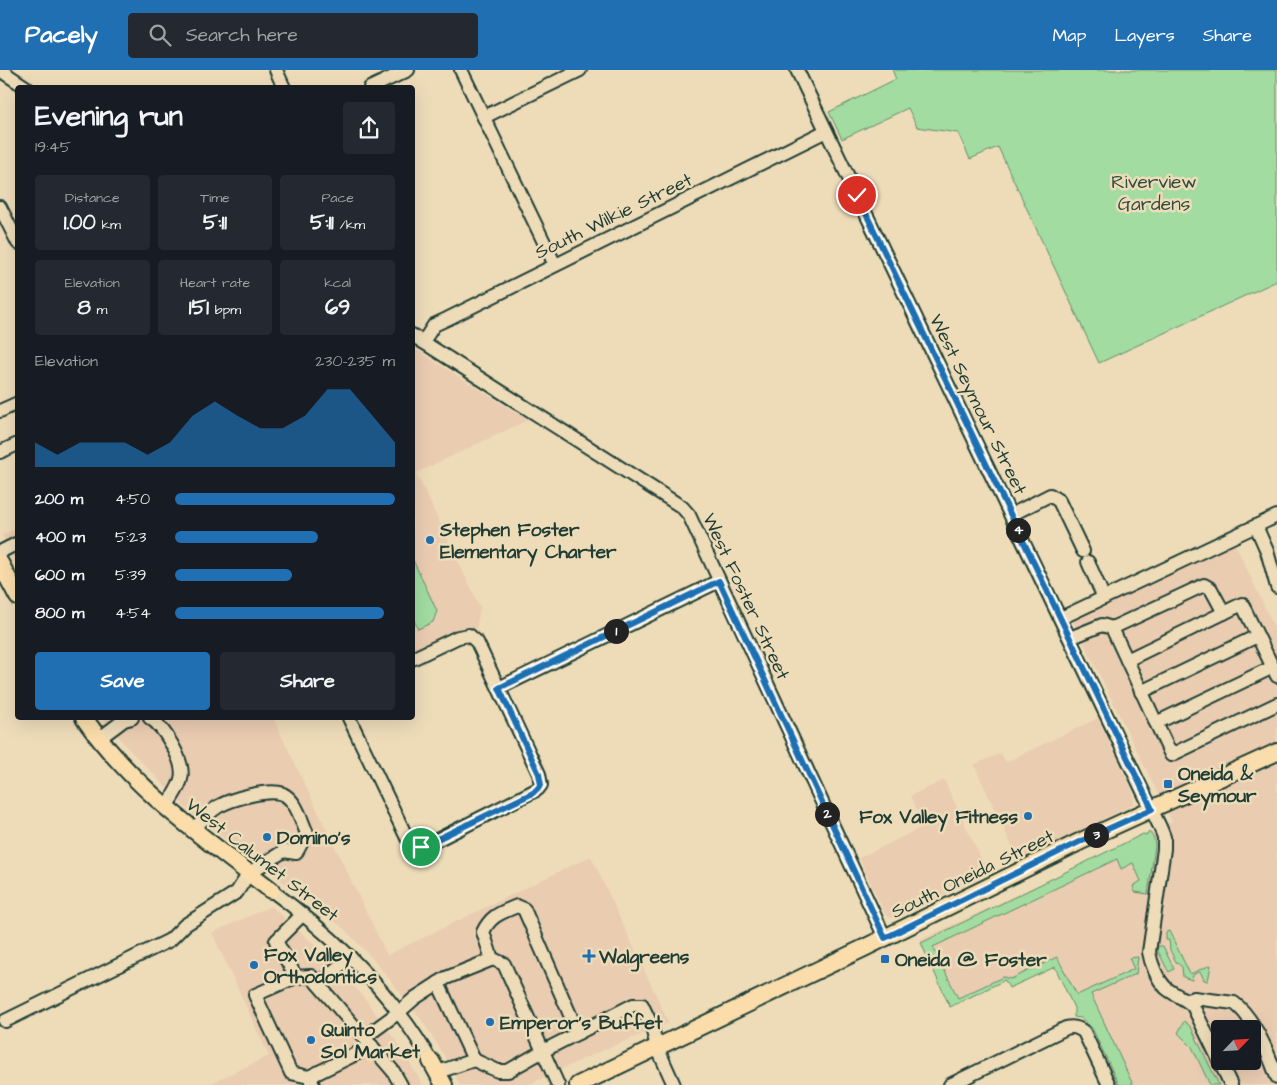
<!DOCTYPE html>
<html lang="en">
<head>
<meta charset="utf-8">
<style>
  :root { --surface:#171b24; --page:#242831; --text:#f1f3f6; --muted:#9ea1a6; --accent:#1f6fb2 }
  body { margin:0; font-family:"Architects Daughter",sans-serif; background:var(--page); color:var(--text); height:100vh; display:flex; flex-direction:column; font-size:19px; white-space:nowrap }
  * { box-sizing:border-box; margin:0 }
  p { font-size:16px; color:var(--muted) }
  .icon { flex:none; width:28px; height:28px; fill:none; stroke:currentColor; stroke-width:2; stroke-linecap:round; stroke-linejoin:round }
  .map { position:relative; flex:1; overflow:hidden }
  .drawer { position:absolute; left:15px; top:15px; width:400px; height:635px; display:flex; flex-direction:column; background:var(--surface); border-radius:5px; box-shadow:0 5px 20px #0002 }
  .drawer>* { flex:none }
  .needle { width:32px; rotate:65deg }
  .controls { position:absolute; left:1211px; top:950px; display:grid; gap:10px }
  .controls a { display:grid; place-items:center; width:50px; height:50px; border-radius:5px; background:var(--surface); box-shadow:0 5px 20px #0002; font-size:25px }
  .pin { position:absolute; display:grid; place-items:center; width:42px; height:42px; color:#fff; margin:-21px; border:2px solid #fff; border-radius:50%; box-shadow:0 1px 5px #0007 }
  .km { position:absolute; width:25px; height:25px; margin:-12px; border-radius:50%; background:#222; color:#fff; font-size:14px; line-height:25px; text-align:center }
  .round { display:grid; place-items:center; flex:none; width:52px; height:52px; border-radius:5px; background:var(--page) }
  .overview { display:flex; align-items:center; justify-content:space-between; height:85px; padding:0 20px }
  h1 { font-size:28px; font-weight:700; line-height:38px }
  .figures { display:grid; grid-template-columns:repeat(3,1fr); gap:8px; height:85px; padding:5px 20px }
  .figures div { display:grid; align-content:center; border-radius:5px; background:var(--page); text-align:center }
  .figures b { font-size:21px; font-weight:700 }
  .figures small { font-size:14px; font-weight:400 }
  .figures p { font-size:14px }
  .chart { height:140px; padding:10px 20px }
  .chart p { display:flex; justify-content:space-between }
  .chart svg { width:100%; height:90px; margin-top:5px; fill:var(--accent); opacity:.7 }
  .primary-button { display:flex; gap:10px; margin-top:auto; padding:10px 20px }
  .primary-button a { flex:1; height:58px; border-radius:5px; background:var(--accent); color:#fff; font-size:20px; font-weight:700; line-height:58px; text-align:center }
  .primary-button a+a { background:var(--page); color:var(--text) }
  ul { padding:0 20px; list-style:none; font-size:16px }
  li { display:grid; grid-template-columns:80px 60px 1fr; align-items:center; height:38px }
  li i { height:12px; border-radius:6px; background:var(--accent) }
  header { display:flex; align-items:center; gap:30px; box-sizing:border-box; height:70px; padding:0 25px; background:var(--accent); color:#fff }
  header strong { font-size:24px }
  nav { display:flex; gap:28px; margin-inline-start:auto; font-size:18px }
  .search { width:350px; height:45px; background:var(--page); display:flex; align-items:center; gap:12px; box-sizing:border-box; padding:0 18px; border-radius:5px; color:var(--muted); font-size:19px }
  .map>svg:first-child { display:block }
</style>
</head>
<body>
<header>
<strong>Pacely</strong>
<div class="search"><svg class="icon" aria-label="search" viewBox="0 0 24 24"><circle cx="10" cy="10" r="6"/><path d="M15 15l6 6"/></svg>Search here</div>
<nav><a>Map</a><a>Layers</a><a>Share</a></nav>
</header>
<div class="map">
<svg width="1277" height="1015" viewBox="0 0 1277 1015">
  <rect width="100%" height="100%" fill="#eedcb9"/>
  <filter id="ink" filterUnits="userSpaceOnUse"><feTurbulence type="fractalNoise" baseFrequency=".02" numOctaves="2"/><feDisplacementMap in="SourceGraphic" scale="10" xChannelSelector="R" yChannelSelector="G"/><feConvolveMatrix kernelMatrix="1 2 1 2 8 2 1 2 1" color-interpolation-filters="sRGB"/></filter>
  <g filter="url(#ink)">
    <g fill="#eaccb1" fill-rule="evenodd">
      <polygon points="412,277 528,350 416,403 480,537 476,560 470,557 463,557 413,581"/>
      <polygon points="17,458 17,496 2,465"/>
      <path d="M1235,474L1277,563V1015H1119L1092,958L1081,948L1074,947V938L1055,897L1009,918L1005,910L950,937L920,870L1172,752L1073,551ZM1220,959H1252V991H1220Z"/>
      <polygon points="103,648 273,648 387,885 591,786 669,953 594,984 528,1015 460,1015 446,988 421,949 375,891 347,862 322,840 229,772 187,739 126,676"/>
      <polygon points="1098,648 1132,720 1134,728 1133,733 1127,738 1018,789 974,695 1001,683 1006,692"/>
      <polygon points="944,710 988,803 898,847 891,848 885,844 859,788 925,756 910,726"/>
      <polygon points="271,836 323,882 362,925 397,972 423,1015 207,1015 269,986 212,863"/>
    </g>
    <g fill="#a2dca1" stroke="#608c6a">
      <polygon points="892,0 1277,0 1277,211 1099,293 998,77 970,89 958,63 917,57 908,38 842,69 829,42 896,9"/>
      <polygon points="412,488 437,541 433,552 418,559 413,548"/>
      <polygon points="1149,762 1154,768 1155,776 1148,824 1135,822 1133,816 1141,811 1133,793 1121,799 1117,789 933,877 958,928 1003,907 1011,909 1057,887 1077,925 1134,899 1129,888 1138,887 1136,904 1091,924 1133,1015 1119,1015 1092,958 1081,948 1074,947 1074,938 1055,897 1009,918 1005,910 950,937 921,873 1143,764 1147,765"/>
      <polygon points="1169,861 1190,904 1211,895 1208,911 1204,910 1201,903 1198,902 1193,905 1192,910 1183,907 1182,897 1176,892 1170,880 1169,870 1166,870 1166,862"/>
      <polygon points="1158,876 1163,876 1174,899 1169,902 1167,899 1157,879"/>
      <polygon points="1184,951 1191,957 1219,1015 1210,1015 1192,977 1178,963"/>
    </g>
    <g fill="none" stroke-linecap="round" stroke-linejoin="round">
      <g stroke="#1f3d34" stroke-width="16">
        <g id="minor">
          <polyline points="0,0 27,18"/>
          <polyline points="276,0 284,18"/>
          <polyline points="461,0 555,195"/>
          <path d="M797,0L1160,757L1164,767V779L1149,882C1151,894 1157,909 1166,918C1174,925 1185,928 1193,936L1231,1015"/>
          <polyline points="370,18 408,0"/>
          <polyline points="484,47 580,0"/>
          <polyline points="0,137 18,173"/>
          <polyline points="412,265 682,437 689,445 885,868"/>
          <polyline points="423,272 434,255 447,249 826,61"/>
          <polyline points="0,341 18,333"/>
          <polyline points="0,382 18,374"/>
          <polyline points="1011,445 1050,425 1059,431 1083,481"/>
          <polyline points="1256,456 1267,481 1277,517"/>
          <polyline points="0,482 18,473"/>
          <polyline points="1088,492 1104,528"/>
          <polyline points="1061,548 1277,446"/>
          <polyline points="1112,558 1204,515 1211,519 1224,543"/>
          <polyline points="1070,568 1102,555 1112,558 1171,685 1277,634"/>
          <polyline points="1127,590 1242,534 1277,606"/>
          <polyline points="499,618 719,511"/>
          <polyline points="1141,622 1257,566"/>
          <path d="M150,648C163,656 186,692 181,709C179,719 170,729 166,738"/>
          <path d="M349,648L407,768C412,776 418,778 427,775L538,719L541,715L539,704L477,572L469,565L458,567L412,589"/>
          <polyline points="1156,653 1273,597"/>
          <polyline points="100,668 124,650 132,648"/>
          <path d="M271,820C334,866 392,923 431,991"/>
          <path d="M492,889L483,862C491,845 501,843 517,836L524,839L578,963"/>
          <polyline points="296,907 276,871 303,844"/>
          <polyline points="438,913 474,990"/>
          <polyline points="318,914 350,887"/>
          <path d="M1187,930L1194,928L1234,933C1253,946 1269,985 1277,1007"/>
          <path d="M5,951L170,870L185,855L237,822L249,803L284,781L296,783L307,763C301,751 297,731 283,724C269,718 232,729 219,736C209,742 201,751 193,760"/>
          <polyline points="365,967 399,942 415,928 446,908 493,889 504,894 558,1015"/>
          <polyline points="438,1002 474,990 498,1001 508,1001 543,981 633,935 642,935 651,954 657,977 674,1015"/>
          <polyline points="309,1007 291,1003 255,925 296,907 311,906 393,1001 401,1015"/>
          <polyline points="313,1015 309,1007 372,976"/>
          <path d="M950,1015L1066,958C1073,956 1078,957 1084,962L1109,1015"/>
        </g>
      </g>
      <g stroke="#1f3d34" stroke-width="20">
        <g id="major">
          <polyline points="0,493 18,527"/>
          <path d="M84,648C133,719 204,768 271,820"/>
          <polyline points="431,991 444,1015"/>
          <polyline points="578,1015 864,878 1079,772 1277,682"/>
        </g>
      </g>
      <use href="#minor" stroke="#eedcb9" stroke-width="12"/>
      <use href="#major" stroke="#faddab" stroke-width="16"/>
    </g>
  </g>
  <g fill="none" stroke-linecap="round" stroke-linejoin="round" filter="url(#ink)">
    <g stroke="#fff" stroke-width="10">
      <polyline id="route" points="421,777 533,723 541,715 539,704 499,618 719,511 885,868 1079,772 1152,739 857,125"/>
    </g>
    <use href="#route" stroke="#1f6fb2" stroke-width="6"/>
  </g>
  <g fill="#1f6fb2" stroke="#eedcb9" stroke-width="2">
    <circle cx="430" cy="470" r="5"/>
    <rect x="1163" y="709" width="10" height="10" rx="2.5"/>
    <circle cx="1028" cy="746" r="5"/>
    <circle cx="267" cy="767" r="5"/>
    <path d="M586.5 878.5h5v5h5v5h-5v5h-5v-5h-5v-5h5z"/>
    <rect x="880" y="884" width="10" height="10" rx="2.5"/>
    <circle cx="254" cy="895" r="5"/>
    <circle cx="490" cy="952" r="5"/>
    <circle cx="311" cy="970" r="5"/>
  </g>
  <g text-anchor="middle" stroke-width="5" stroke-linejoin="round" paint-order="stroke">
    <g font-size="19" fill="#2c4d3f" stroke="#eedcb9">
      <text x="1154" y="118">Riverview<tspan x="1154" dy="22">Gardens</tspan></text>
    </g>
    <g font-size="19" fill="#1f3d34" stroke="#eedcb9">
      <text transform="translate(613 145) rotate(-26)" y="7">South Wilkie Street</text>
      <text transform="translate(979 334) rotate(64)" y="7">West Seymour Street</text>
      <text transform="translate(747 526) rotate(65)" y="7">West Foster Street</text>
      <text transform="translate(263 789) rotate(38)" y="7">West Calumet Street</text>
      <text transform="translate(972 803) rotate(-26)" y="7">South Oneida Street</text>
    </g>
    <g font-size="19" font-weight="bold" fill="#1f3d34" stroke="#eedcb9" text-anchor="start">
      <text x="440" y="466">Stephen Foster<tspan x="440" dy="22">Elementary Charter</tspan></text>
      <text x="1178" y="710">Oneida &amp;<tspan x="1178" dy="22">Seymour</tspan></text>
      <text x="1018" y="753" text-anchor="end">Fox Valley Fitness</text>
      <text x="277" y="774">Domino's</text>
      <text x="264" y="891">Fox Valley<tspan x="264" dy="22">Orthodontics</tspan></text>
      <text x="599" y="893">Walgreens</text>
      <text x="895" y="896">Oneida @ Foster</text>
      <text x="500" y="959">Emperor's Buffet</text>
      <text x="321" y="966">Quinto<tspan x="321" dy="22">Sol Market</tspan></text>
    </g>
  </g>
</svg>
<div class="controls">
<a><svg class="needle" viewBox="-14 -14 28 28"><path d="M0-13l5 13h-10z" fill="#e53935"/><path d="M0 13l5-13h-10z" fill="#9ea1a6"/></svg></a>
</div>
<div class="pin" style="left:421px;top:777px;background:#1e9e55"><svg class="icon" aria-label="arrive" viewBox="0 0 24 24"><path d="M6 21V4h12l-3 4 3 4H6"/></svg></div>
<div class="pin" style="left:857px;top:125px;background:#d93025"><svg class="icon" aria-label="check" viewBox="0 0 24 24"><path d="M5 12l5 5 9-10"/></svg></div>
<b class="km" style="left:616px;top:561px">1</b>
<b class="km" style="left:827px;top:744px">2</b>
<b class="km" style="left:1096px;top:765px">3</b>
<b class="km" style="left:1018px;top:460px">4</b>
<section class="drawer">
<div class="overview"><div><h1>Evening run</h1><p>19:45</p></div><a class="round"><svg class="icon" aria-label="share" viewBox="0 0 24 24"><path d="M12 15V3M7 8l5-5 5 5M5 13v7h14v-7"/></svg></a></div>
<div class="figures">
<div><p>Distance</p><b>1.00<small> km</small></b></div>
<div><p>Time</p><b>5:11</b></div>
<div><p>Pace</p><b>5:11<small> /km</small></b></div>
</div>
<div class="figures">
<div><p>Elevation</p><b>8<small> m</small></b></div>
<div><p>Heart rate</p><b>151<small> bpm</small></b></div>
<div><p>kcal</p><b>69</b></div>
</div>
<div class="chart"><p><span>Elevation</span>230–235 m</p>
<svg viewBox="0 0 160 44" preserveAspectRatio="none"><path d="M0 44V32L10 38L20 32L30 32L40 32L50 38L60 32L70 19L80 12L90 19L100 25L110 25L120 19L130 6L140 6L150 19L160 32V44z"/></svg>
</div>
<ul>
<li><b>200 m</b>4:50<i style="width:100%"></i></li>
<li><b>400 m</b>5:23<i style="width:65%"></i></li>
<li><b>600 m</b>5:39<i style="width:53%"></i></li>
<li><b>800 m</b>4:54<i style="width:95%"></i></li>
</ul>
<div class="primary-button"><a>Save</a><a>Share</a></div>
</section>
</div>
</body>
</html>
